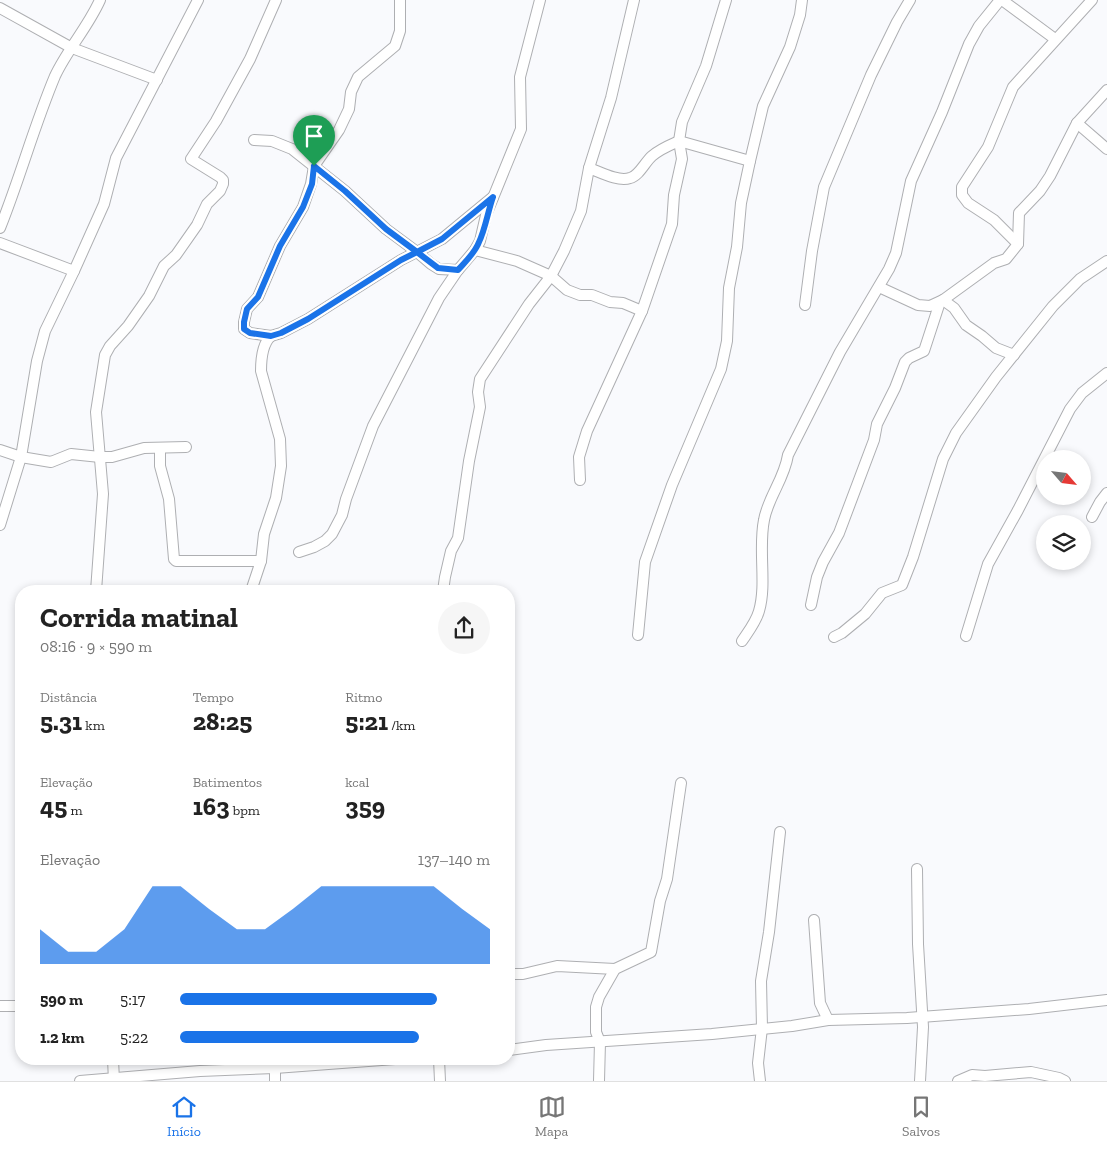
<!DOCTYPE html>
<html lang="pt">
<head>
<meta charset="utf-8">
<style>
  :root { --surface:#fff; --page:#f6f6f6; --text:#222; --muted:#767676; --line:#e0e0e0; --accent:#1a73e8 }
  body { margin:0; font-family:"Zilla Slab",serif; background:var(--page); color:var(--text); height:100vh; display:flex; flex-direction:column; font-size:19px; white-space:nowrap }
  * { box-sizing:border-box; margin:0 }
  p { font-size:16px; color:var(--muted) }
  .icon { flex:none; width:28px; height:28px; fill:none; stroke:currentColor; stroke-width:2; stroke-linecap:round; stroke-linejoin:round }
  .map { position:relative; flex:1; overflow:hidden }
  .sheet { position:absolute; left:15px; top:585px; width:500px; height:480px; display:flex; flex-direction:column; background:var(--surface); border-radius:20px; box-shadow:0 2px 8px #0003 }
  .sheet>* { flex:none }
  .needle { width:32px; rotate:118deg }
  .tools { position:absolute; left:1036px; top:450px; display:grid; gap:10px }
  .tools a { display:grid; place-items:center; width:55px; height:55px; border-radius:50%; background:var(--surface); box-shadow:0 2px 8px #0003; font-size:25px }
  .pin { position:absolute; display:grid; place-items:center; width:42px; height:42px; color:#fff; margin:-51px -21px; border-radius:50% 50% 50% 0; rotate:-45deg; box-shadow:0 0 5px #0007 }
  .pin .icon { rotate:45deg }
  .round { display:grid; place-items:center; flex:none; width:52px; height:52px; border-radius:26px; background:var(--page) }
  .overview { display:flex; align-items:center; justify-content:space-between; height:85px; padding:0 25px }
  h1 { font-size:28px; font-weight:700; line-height:38px }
  .stats { display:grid; grid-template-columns:repeat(3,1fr); gap:8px; height:85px; padding:5px 25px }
  .stats div { display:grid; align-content:center }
  .stats b { font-size:25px; font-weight:700 }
  .stats small { font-size:14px; font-weight:400 }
  .stats p { font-size:14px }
  .chart { height:140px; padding:10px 25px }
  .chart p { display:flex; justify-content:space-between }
  .chart svg { width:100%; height:90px; margin-top:5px; fill:var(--accent); opacity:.7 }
  ul { padding:0 25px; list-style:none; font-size:16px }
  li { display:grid; grid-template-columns:80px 60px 1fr; align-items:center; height:38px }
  li i { height:12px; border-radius:6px; background:var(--accent) }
  .dock { display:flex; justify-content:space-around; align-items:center; height:70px; border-top:1px solid var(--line); background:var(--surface); font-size:14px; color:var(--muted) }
  .dock a { display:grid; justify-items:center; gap:2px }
  .dock .current { color:var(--accent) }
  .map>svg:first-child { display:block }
</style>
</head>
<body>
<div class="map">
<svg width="1107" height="1081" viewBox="0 0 1107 1081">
  <rect width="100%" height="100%" fill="#f9fafd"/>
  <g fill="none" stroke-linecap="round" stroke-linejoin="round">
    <g stroke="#aeafb2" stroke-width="12">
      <g id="minor">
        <polyline points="400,0 400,31 395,46 358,77 351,92 349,109 339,130 314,166 311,184 303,207 280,246 258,297 247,309 244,322 244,329 250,333 271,336 281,333 308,319 401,260 442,239 493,197"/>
        <polyline points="1002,0 1055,39"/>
        <polyline points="0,8 72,48 157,80"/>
        <polyline points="1077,123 1107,149"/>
        <polyline points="254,140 272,141 292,149 345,191 386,229 417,252 431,264 439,269 458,270"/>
        <polyline points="589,168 611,98 634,0"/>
        <path d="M0,228C20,178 34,126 55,76C67,50 88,27 100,0"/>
        <polyline points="0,243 74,271"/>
        <polyline points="1018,244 994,220 968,203 962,195 962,187 988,147 1013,87 1092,0"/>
        <polyline points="475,250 517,261 551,276 567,290 580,295 592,295 610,302 623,303 642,311"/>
        <polyline points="879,287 918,305 930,306 943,300 994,263 1006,259 1018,244 1019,213 1040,191 1050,176 1077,123 1107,90"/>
        <polyline points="943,300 954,308 966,325 982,336 996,348 1014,355"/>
        <polyline points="805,305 812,251 824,187 871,75 897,22 910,0"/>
        <polyline points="160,448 160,466 169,499 174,559 176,561 261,561"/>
        <polyline points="0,450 21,457 51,462 71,454 100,457 112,457 144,448 186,447"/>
        <polyline points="580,480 579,457 587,431 642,311 672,224 674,195 682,159 679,141 682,122 706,66 726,0"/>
        <polyline points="1092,517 1100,502 1107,493"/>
        <polyline points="0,525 21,457 37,361 45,331 74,271 104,204 116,158 198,0"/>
        <polyline points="299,552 314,547 325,541 332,534 342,515 346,499 373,426 439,298 458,270 475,250 480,241 486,215 521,129 520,77 540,0"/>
        <polyline points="96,591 103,494 96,412 105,355 110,346 128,326 149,296 164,266 176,255 197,225 207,204 220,191 223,184 223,180 220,177 191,159 216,121 250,59 276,0"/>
        <path d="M251,591L261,561L264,534L276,498L281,466L280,439L261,371C261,359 262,344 271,336"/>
        <path d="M443,591L445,577L451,551L458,538L469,461L480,407L478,392L480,379L529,304L551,276L564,251L581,211L589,168C600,172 618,182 630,178C639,176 645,162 652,156C660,149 670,145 679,141L750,161"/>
        <polyline points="811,605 817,577 823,562 839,533 874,440 877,424 895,388 905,362 909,358 924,351 940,302"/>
        <polyline points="638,635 645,562 672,485 721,369 727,341 729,288 737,247 741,203 750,161 763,106 790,47 800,15 802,0"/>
        <polyline points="966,636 988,564 1018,510 1070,409 1082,393 1107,373"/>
        <polyline points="834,637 842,633 865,614 882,593 902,585 913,557 943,459 956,433 996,377 1053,306 1080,279 1107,261"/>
        <path d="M742,641C748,632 756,622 759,611C767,584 758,549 764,520C768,497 784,480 788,455L840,352L889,269L896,253L911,181L942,112L969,44L979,26L1000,0"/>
        <polyline points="917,869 918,944 923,1027 920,1081"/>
        <polyline points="814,920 820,1003 828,1020"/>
        <polyline points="509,974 523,974 557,966 615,969"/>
        <polyline points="0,1006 21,1006"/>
        <polyline points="509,1050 546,1045 712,1034 792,1026 828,1020 907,1018 1029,1009 1107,1000"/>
        <polyline points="113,1059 114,1081"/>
        <polyline points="275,1059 275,1081"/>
        <polyline points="439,1059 440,1081"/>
        <polyline points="80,1081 200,1071 275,1068 395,1059"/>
        <polyline points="599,1081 600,1042 596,1032 596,1007 599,997 615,969 651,952 660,901 667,879 681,783"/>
        <polyline points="760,1081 758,1063 762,1028 761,981 769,932 780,832"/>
        <polyline points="958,1081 972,1075 985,1076 1031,1072 1059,1078 1065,1081"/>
      </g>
    </g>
    <use href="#minor" stroke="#fff" stroke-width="10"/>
  </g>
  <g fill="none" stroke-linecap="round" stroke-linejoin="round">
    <g stroke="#fff" stroke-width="10">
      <path id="route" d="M314,166L312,184L303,207L280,246L258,297L247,309L244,322V329L250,333L271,336L281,333L308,319L401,260L417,252L438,268L458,270C465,262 475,253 479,242C485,230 488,211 493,197L442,239L417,252L386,229L345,191L314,166"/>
    </g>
    <use href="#route" stroke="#1a73e8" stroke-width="6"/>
  </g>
</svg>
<div class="tools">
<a><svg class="needle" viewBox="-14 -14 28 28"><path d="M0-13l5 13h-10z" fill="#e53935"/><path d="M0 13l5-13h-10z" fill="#767676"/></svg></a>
<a><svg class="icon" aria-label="layers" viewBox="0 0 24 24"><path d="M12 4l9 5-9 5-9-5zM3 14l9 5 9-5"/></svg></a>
</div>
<div class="pin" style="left:314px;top:166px;background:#1e9e55"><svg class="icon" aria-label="arrive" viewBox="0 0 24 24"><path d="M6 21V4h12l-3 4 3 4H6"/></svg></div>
<section class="sheet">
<div class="overview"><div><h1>Corrida matinal</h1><p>08:16 · 9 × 590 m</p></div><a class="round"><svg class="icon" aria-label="share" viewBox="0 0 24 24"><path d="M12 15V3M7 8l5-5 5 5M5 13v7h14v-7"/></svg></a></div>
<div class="stats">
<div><p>Distância</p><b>5.31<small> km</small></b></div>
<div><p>Tempo</p><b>28:25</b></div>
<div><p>Ritmo</p><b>5:21<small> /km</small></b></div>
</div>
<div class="stats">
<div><p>Elevação</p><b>45<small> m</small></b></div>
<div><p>Batimentos</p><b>163<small> bpm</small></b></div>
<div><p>kcal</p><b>359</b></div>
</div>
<div class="chart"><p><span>Elevação</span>137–140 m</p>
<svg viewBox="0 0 160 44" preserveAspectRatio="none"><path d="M0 44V27L10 38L20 38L30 27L40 6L50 6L60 17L70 27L80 27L90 17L100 6L110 6L120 6L130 6L140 6L150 17L160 27V44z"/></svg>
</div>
<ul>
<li><b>590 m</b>5:17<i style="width:83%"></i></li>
<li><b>1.2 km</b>5:22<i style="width:77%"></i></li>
</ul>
</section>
</div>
<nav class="dock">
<a class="current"><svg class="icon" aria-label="home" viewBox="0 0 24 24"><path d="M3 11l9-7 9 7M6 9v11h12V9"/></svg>Início</a>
<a><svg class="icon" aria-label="map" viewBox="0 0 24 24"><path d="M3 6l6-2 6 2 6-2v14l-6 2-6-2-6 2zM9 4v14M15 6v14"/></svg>Mapa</a>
<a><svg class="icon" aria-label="saved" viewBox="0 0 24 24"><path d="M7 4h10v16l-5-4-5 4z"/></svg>Salvos</a>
</nav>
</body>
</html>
